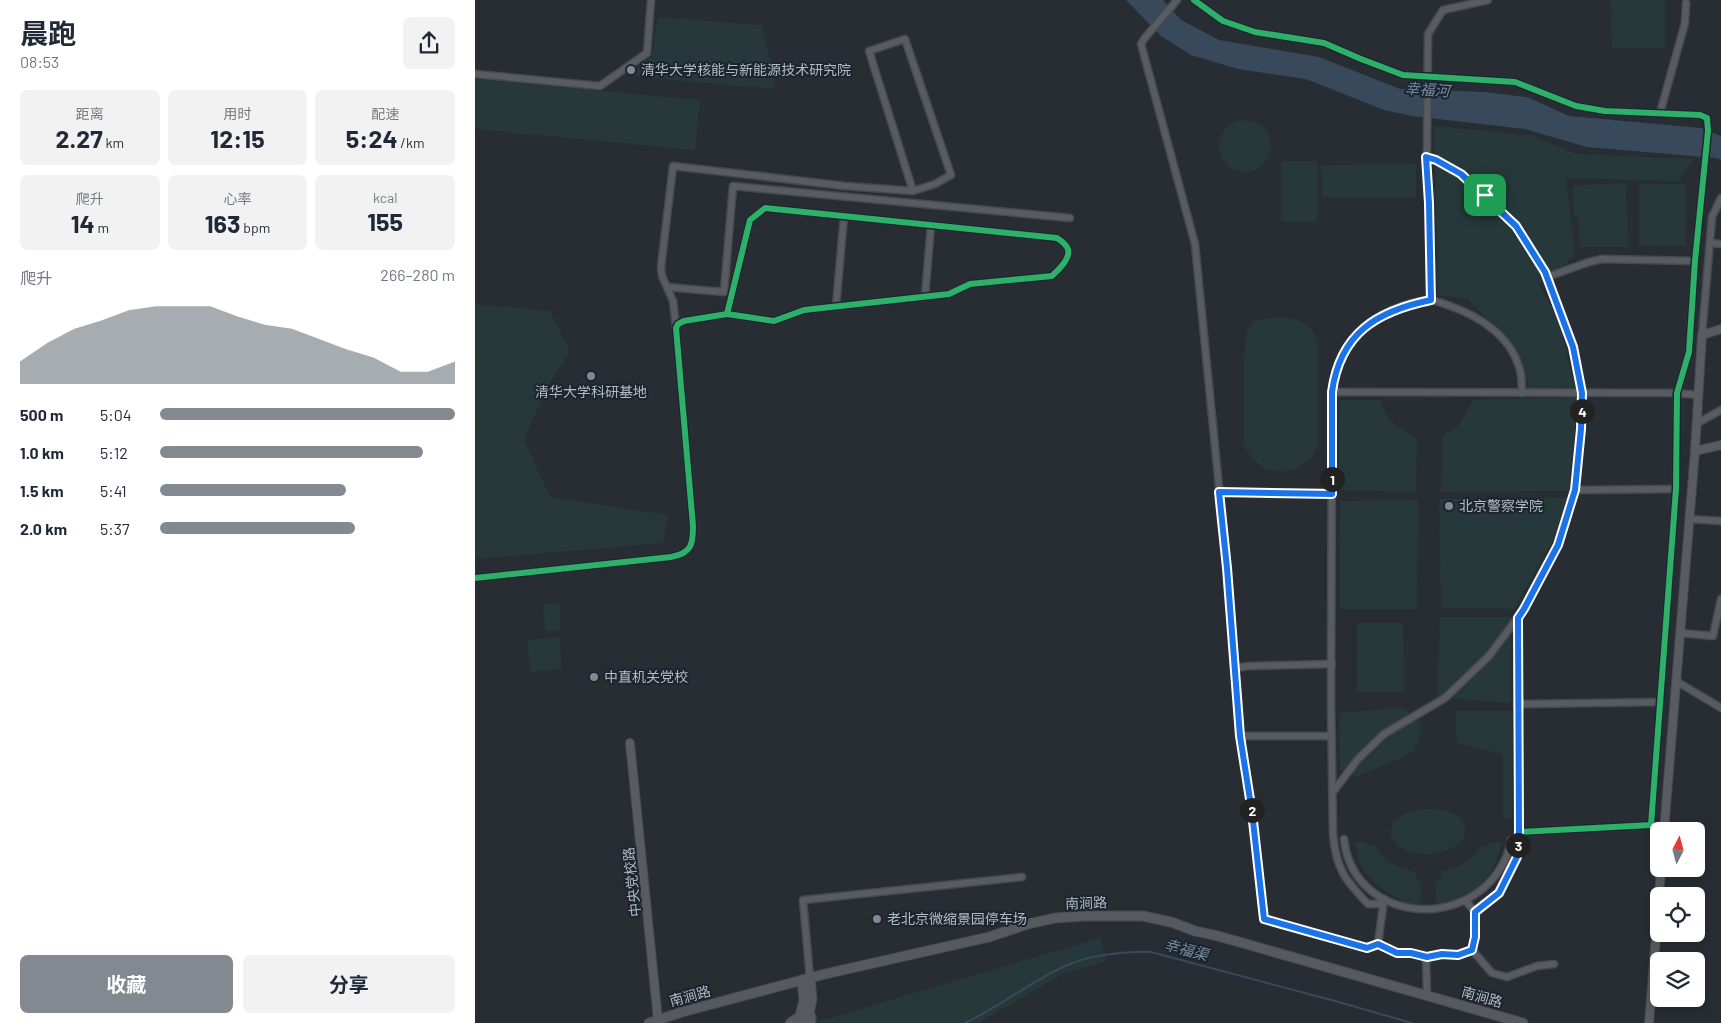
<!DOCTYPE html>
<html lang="zh">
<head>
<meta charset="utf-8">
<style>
  :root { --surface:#fff; --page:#f2f2f3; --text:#1f2937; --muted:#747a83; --accent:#828991 }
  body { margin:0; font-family:Barlow,"Noto Sans SC",sans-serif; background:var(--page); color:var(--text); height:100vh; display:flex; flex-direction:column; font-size:19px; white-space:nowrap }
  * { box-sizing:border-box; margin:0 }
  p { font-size:16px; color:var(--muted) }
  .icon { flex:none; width:28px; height:28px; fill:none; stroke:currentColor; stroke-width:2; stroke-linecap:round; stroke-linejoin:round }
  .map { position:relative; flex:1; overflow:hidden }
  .side { display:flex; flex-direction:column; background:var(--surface); width:475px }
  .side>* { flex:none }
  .needle { width:32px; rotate:6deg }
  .fabs { position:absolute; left:1175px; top:822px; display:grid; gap:10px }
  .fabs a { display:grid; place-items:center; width:55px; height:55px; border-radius:8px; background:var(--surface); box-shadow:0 2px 8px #0003; font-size:25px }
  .pin { position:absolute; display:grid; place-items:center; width:42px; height:42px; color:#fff; margin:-21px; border-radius:10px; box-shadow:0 2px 8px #0006 }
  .km { position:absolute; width:25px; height:25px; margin:-12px; border-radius:50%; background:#222; color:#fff; font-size:14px; line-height:25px; text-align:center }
  .round { display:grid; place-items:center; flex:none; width:52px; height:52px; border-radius:8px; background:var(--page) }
  .headline { display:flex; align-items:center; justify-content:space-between; height:85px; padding:0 20px }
  h1 { font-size:28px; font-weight:700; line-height:38px }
  .figures { display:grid; grid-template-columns:repeat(3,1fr); gap:8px; height:85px; padding:5px 20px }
  .figures div { display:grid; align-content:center; border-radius:8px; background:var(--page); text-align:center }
  .figures b { font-size:25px; font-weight:700 }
  .figures small { font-size:14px; font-weight:400 }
  .figures p { font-size:14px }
  .chart { height:140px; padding:10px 20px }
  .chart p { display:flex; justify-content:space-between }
  .chart svg { width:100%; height:90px; margin-top:5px; fill:var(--accent); opacity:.7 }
  .primary-button { display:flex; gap:10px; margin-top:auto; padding:10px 20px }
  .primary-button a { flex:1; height:58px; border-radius:8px; background:var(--accent); color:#fff; font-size:20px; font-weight:700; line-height:58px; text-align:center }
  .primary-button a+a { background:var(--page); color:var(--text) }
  ul { padding:0 20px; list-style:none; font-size:16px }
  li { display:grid; grid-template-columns:80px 60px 1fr; align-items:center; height:38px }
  li i { height:12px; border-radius:6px; background:var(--accent) }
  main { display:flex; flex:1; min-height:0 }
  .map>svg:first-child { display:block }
</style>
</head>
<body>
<main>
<section class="side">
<div class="headline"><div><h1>晨跑</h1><p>08:53</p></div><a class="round"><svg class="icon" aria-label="share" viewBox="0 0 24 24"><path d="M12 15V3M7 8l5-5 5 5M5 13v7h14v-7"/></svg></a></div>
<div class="figures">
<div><p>距离</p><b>2.27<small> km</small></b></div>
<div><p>用时</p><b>12:15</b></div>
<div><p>配速</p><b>5:24<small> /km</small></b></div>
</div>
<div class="figures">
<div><p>爬升</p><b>14<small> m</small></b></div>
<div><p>心率</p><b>163<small> bpm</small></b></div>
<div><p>kcal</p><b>155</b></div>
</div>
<div class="chart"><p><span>爬升</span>266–280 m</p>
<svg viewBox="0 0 160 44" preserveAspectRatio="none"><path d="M0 44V33L10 24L20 17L30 13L40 8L50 6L60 6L70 6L80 11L90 15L100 17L110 22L120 27L130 31L140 38L150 38L160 33V44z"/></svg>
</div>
<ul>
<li><b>500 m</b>5:04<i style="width:100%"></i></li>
<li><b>1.0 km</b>5:12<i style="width:89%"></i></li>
<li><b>1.5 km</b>5:41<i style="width:63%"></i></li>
<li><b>2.0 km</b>5:37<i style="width:66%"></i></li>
</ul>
<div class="primary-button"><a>收藏</a><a>分享</a></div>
</section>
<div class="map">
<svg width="1246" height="1023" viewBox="0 0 1246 1023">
  <rect width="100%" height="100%" fill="#282d33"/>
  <g fill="#263839">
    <polygon points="1136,0 1190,0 1190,48 1137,48"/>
    <polygon points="183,17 287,25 301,89 152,76 177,56"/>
    <polygon points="0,79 225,100 220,150 0,129"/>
    <circle cx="770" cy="146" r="26"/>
    <polygon points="959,126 1054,135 1103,154 1219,159 1204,181 1091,178 1100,256 1064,284 1083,319 1100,387 1055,389 1038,343 992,299 963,295"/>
    <rect x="806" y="161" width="36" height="60"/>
    <polygon points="941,164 941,197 847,197 846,165"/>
    <polygon points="1151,183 1153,247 1105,247 1104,217 1099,216 1098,185"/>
    <rect x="1164" y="184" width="47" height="62"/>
    <polygon points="0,304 75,311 95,352 72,387 49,440 75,497 193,515 188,543 0,559"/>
    <path d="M804,317C825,320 836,320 843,343V445L836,459L821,468L807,472L791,469L778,459L769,447V357L772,331L781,320Z"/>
    <polygon points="1102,397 1100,430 1094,491 966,492 967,436 984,425 998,400"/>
    <polygon points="865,400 906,400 913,419 942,440 941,492 863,490"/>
    <polygon points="1092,498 1078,540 1039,609 966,608 964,499"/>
    <polygon points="943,500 942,609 865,609 865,501"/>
    <polygon points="84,603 86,630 70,631 68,604"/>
    <polygon points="965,617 1036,617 1036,703 962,697"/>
    <polygon points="882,623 928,623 929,692 882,692"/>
    <polygon points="84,637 87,669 55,672 52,640"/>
    <polygon points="927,707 948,724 939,752 881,777 865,770 864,713"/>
    <polygon points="980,711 1038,711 1037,818 1028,819 1028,754 982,743"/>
    <path d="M948,809C964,809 983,810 991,827L988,840C971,858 926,861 915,834L918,821L930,813Z"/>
    <path d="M880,842H891L892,845L900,846C911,864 921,867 941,872V879H946L945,906L930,903L899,883L885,865Z"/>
    <path d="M1015,842H1026C1022,879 995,899 961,906V881L966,880V871C984,869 997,860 1007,846L1013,845Z"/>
    <polygon points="625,938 632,961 588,974 503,1023 338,1023"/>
  </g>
  <polygon fill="#38495b" points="651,0 688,0 706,20 744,40 844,57 925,89 1009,92 1052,97 1094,116 1226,128 1246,136 1246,160 1241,158 1112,147 1050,129 937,116 909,110 831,79 763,69 716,55 686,36"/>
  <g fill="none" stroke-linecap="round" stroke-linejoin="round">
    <path stroke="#38495b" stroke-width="2" d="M490,1023C524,1007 555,982 590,966C614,955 650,951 676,952L860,1001L937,1023"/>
    <g stroke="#46494e" stroke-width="9">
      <g id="minor">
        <polyline points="702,0 669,39 666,44 720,244 752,568 765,736 777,812 789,919 892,948 903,944"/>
        <polyline points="719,0 748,21 780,32 849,43 886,59 928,75 1040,82 1101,106 1130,111 1225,115 1232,118 1233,131 1220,261 1214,352 1202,393 1201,489 1176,825 1044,832"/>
        <polyline points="0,74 125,86 172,53 176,0"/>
        <polyline points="1185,113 1210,23 1211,3"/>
        <polyline points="1235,243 1246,244"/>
        <polyline points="1072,277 1114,262 1127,259 1220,261"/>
        <polyline points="192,287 249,292 258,186 595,218"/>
        <polyline points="450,297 456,225"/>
        <polyline points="955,300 954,203 951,157 952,148 953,34 968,10 1013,0"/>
        <polyline points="361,307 369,216"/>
        <polyline points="201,327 198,301 187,276 186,267 198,166 370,186 438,191 460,184 476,175 430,39 394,51 438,191"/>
        <polyline points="1227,335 1237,217 1246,198"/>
        <polyline points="857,392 1202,393 1223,395"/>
        <polyline points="1221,424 1246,410"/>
        <polyline points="1100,490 1201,489"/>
        <polyline points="744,492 857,493"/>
        <polyline points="1214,519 1246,521"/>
        <path d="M0,578L196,557C217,553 218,544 218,526L201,328L203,324L209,321L252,314L299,321L329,310L474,294L495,284L577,276C583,270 598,257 592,247C590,244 585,240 582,238L290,208L275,220L252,314"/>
        <polyline points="1205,633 1238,636 1246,599"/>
        <polyline points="760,668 774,666 857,664"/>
        <polyline points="1201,681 1246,708"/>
        <polyline points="1042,704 1185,702"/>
        <polyline points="765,736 857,736"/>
        <polyline points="858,792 883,759 909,734 970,698 1014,656 1049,609 1083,545 1100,490 1106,429 1107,393 1099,347 1070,272 1041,225 1010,195 986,174 961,160 951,157"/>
        <path d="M869,839C877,917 980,933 1023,872C1030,862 1034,853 1036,840"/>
        <path d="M909,899L902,904H893C870,880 861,869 858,834L856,700L857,392C859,378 862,364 869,352C884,323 922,303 954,300C960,300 969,304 975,306C1004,316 1035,336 1044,367C1047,375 1047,385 1047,393"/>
        <polyline points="909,899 903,944 922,953 937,953 951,957 967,954 983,955 997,950 1000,937 1000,912 991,901"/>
        <polyline points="1000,912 1023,893 1042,857 1044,832 1043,618"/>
        <polyline points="997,950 1017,973 1032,977 1062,966 1079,964"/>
        <polyline points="951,957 952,995"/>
        <polyline points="335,978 328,900 547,877"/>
        <path d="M314,1023C320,1017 329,1012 337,1016V1023"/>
      </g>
    </g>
    <g stroke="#46494e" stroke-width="10">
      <g id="tertiary">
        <polyline points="1220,451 1246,445"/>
        <polyline points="155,743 183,1020"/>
        <polyline points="1189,831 1220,451 1227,335 1246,329"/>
        <polyline points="1184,896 1186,869"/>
        <polyline points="1174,1023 1184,899"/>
      </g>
    </g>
    <g stroke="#46494e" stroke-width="11">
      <g id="secondary">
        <polyline points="174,1023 207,1012 350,974 514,937 553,924 580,918 609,916 668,916 696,922 720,931 743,936 1048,1023"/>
        <polyline points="323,1023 329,1001 327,980"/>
        <polyline points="332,1023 337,999 335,978"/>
      </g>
    </g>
    <use href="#minor" stroke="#585c61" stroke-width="6"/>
    <use href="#tertiary" stroke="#585c61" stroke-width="8"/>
    <use href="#secondary" stroke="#565a60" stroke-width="9"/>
    <g stroke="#1c242d" stroke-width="9">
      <g id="cycleway">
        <polyline points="719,0 748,21 780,32 849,43 886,59 928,75 1040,82 1101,106 1130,111 1225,115 1232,118 1233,131 1220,261 1214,352 1202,393 1201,489 1176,825 1044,832"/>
        <path d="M0,578L196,557C217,553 218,544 218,526L201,328L203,324L209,321L252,314L299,321L329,310L474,294L495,284L577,276C583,270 598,257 592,247C590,244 585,240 582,238L290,208L275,220L252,314"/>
      </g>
    </g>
    <use href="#cycleway" stroke="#2db169" stroke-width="6"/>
  </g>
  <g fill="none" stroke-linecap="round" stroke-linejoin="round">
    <g stroke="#fff" stroke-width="10">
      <path id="route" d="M951,157L961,160L986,174L1041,226L1070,272L1098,347L1107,393L1106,429L1100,490L1083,545L1049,609L1043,618L1044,832L1042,857L1024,893L1000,912V937L997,950L983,955L967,954L952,957L936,953H922L903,944L892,948L789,919L777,812L765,736L752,568L744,492L857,494V392C865,333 902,311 956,300L954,203Z"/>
    </g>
    <use href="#route" stroke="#1a73e8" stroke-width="6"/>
  </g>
  <g fill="#828991" stroke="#1c242d" stroke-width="2">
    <circle cx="156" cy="70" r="5"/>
    <circle cx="116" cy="376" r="5"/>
    <circle cx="974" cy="506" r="5"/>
    <circle cx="119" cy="677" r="5"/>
    <circle cx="402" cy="919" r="5"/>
  </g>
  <g text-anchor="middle" stroke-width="4" stroke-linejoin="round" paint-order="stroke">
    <g font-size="14" fill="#b2bac4" stroke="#1c242d" text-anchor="start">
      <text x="166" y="75">清华大学核能与新能源技术研究院</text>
      <text x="116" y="397" text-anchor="middle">清华大学科研基地</text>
      <text x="984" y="511">北京警察学院</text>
      <text x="129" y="682">中直机关党校</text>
      <text x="412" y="924">老北京微缩景园停车场</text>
    </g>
    <g font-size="14" fill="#b2bac4" stroke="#1c242d">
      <text transform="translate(157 882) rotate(-96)" y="5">中央党校路</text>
      <text transform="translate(611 903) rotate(-2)" y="5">南涧路</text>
      <text transform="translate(215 996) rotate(-15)" y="5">南涧路</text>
      <text transform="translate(1007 997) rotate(16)" y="5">南涧路</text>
    </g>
    <g font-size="15" font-style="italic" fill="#758da5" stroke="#1c242d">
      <text transform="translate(952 90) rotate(4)" y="5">幸福河</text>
      <text transform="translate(711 950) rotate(15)" y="5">幸福渠</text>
    </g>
  </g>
</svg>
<div class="fabs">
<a><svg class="needle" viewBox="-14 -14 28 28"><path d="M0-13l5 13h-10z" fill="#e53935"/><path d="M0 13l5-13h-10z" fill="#747a83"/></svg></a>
<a><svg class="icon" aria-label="locate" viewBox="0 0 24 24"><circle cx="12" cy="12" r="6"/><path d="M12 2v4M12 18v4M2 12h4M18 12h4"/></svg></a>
<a><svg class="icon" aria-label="layers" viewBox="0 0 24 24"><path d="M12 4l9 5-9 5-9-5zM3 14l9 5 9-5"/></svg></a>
</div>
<div class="pin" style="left:1010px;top:195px;background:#1e9e55"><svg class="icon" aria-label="arrive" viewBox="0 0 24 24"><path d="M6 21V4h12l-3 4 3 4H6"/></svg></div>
<b class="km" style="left:857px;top:479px">1</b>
<b class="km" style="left:777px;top:810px">2</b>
<b class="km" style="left:1043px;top:845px">3</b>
<b class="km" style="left:1107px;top:411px">4</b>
</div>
</main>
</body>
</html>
